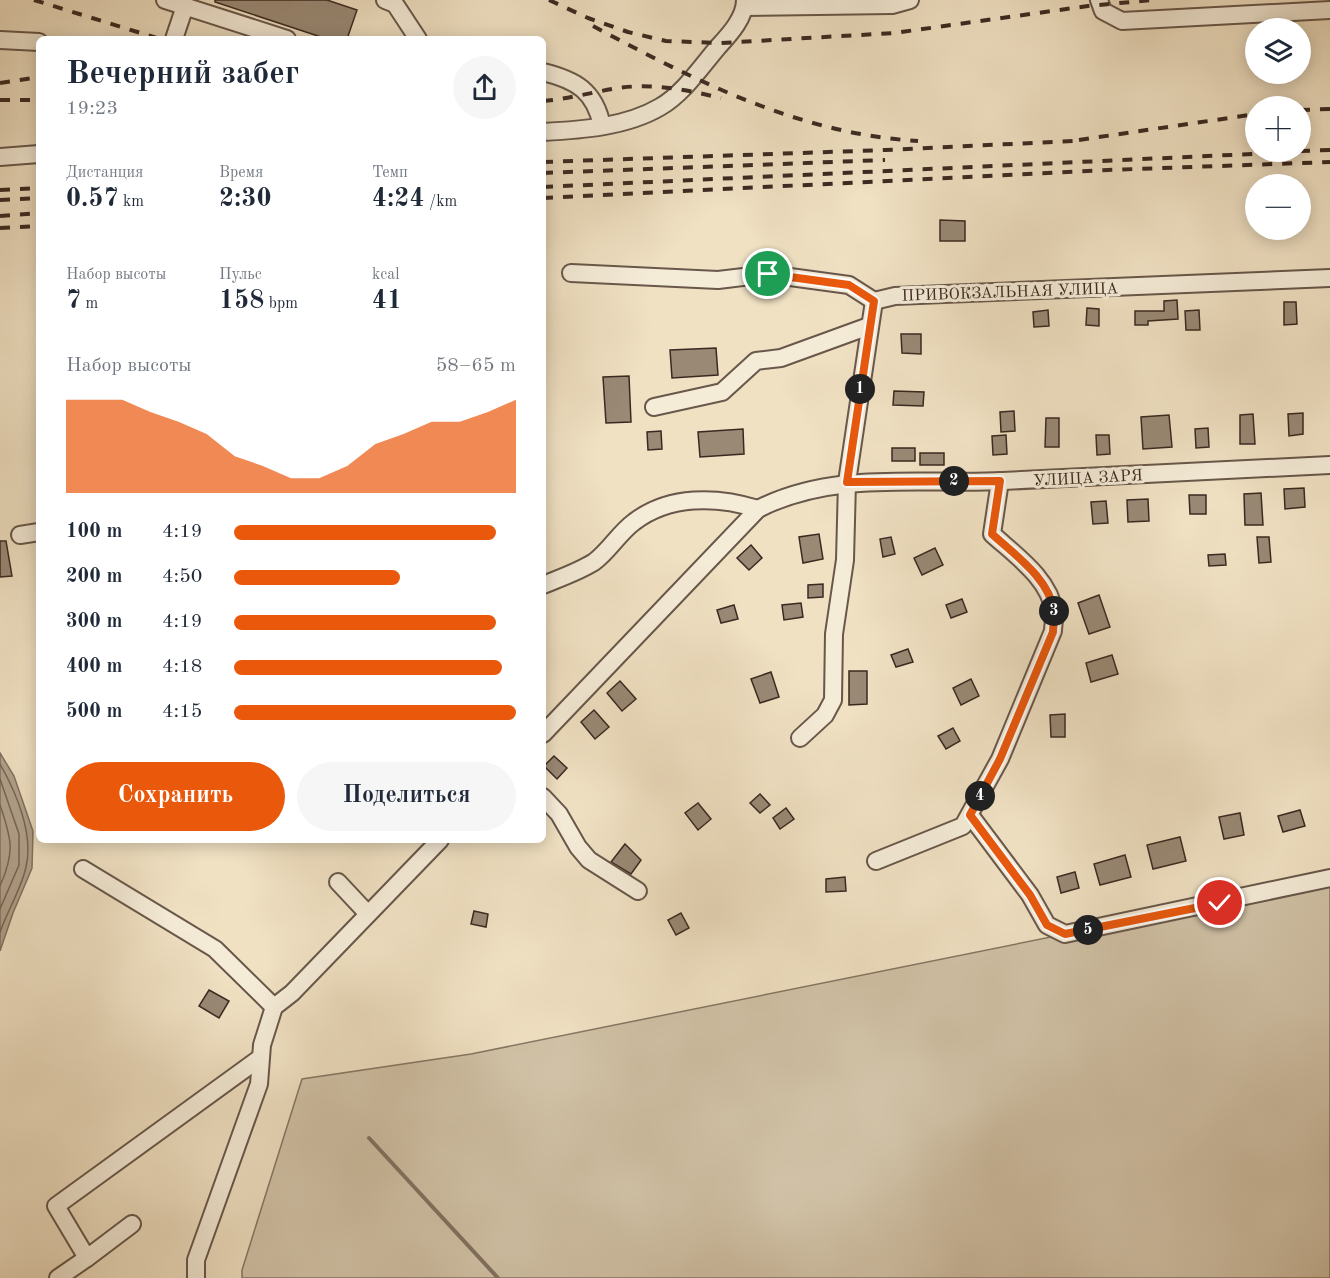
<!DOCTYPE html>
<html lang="ru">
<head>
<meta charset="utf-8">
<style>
  :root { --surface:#fff; --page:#f6f6f7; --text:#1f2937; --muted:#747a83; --accent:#ea580c }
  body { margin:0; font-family:"Old Standard TT",serif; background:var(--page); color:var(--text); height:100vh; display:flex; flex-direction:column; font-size:22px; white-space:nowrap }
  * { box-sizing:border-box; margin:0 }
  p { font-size:20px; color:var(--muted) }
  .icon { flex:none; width:33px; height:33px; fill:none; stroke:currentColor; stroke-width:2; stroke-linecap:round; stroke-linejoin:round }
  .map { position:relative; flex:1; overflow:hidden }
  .side { position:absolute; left:36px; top:36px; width:510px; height:807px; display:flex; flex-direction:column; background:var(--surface); border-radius:9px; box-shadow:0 3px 15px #0003 }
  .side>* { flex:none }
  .fabs { position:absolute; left:1245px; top:18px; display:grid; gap:12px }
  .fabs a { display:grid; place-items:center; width:66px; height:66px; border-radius:50%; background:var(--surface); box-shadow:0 3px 15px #0003; font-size:30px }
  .pin { position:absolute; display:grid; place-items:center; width:51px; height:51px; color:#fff; margin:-26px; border:3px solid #fff; border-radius:50%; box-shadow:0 2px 6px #0007 }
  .km { position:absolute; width:30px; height:30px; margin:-15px; border-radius:50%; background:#222; color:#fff; font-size:16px; line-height:30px; text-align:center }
  .round { display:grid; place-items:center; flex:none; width:63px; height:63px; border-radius:32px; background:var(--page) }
  .summary { display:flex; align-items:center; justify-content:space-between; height:102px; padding:0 30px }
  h1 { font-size:33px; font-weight:700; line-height:45px }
  .figures { display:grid; grid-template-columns:repeat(3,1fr); gap:9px; height:102px; padding:6px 30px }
  .figures div { display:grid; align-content:center }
  .figures b { font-size:26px; font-weight:700 }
  .figures small { font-size:16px; font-weight:400 }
  .figures p { font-size:16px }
  .chart { height:168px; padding:12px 30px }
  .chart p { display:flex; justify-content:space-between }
  .chart svg { width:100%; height:108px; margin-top:6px; fill:var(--accent); opacity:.7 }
  .action { display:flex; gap:12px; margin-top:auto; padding:12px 30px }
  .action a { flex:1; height:69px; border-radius:36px; background:var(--accent); color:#fff; font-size:24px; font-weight:700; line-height:69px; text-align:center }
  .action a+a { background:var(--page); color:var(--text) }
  ul { padding:0 30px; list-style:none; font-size:20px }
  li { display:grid; grid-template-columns:96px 72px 1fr; align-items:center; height:45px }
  li i { height:15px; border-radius:8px; background:var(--accent) }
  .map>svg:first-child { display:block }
</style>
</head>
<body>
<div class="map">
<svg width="1330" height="1278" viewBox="0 0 1330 1278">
  <rect width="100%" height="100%" fill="#f0e1c3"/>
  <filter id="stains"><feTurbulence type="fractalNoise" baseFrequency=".00333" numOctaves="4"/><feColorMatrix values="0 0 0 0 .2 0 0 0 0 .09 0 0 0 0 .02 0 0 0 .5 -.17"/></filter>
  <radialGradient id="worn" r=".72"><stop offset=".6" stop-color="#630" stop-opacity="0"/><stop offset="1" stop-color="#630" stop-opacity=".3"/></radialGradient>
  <polygon fill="#d1c2a7" stroke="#867664" stroke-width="1.5" points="1330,884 1330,1278 242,1278 242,1270 302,1079 471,1054 1279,891"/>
  <polygon fill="#b2a28c" stroke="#827261" stroke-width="1.5" points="0,753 14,776 33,831 32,868 13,913 0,951"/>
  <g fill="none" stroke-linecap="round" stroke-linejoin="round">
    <g stroke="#766656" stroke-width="1.5">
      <path d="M0,764C16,792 34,834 26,867C22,887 7,912 0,932"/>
      <polyline points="0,779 19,834 19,865 0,909"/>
      <path d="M0,805C12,840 15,852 0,886"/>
    </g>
    <polyline stroke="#827261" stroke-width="4" points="369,1138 498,1278"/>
  </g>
  <g fill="#998975" stroke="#3b2921" stroke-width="1.5">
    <polygon points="215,0 327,0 357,10 347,39 327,39 215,2"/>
    <polygon points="940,220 965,221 965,241 940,241"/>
    <polygon points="1177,300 1178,319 1148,321 1148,325 1135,325 1135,311 1164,311 1164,301"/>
    <polygon points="1284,302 1296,302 1297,324 1284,325"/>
    <polygon points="1087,308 1099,309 1099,326 1086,325"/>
    <polygon points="1048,310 1049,326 1034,327 1033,312"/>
    <polygon points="1199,310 1200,330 1186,330 1185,311"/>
    <polygon points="901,334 921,334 921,354 902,353"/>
    <polygon points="716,348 718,375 672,378 670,350"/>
    <polygon points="629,376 631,422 606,423 603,377"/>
    <polygon points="894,391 924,392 923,406 893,405"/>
    <polygon points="1014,411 1015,431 1001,432 1000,412"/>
    <polygon points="1303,413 1303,434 1289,436 1288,414"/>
    <polygon points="1253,414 1255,444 1240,444 1240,415"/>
    <polygon points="1169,415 1172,447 1143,449 1141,417"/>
    <polygon points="1046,418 1059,418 1059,447 1045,447"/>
    <polygon points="1208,428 1209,447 1196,448 1195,429"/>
    <polygon points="743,429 744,454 700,457 698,432"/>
    <polygon points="661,431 662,449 648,450 647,432"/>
    <polygon points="1006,435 1007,454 993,455 992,436"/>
    <polygon points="1096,435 1109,435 1110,454 1097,455"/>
    <rect x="892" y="448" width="23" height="13"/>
    <rect x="920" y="453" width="24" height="12"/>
    <polygon points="1304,488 1305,507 1285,509 1284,489"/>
    <polygon points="1261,493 1263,525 1245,525 1244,494"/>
    <polygon points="1189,495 1206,495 1206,514 1190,514"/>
    <polygon points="1148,499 1149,521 1128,522 1127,500"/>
    <polygon points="1106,501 1108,523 1093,524 1091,502"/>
    <polygon points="819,534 823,559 803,563 799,537"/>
    <polygon points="891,537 895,554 883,557 880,539"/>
    <polygon points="1257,537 1269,537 1271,562 1259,563"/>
    <polygon points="0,541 6,541 12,576 0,577"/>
    <polygon points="751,545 762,558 749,570 737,558"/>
    <polygon points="935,548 943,565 922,575 914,558"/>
    <polygon points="1225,554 1226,565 1209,566 1208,555"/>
    <polygon points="823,584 823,597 808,598 808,585"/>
    <polygon points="1099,595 1110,627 1089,634 1078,603"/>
    <polygon points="962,599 967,612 951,618 946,605"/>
    <polygon points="801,603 803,617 784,620 782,605"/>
    <polygon points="734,605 738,619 721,623 717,610"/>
    <polygon points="908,649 913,662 896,667 891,655"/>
    <polygon points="1112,655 1118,674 1091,682 1086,663"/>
    <polygon points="849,671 867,671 867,704 849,705"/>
    <polygon points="771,672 779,697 760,703 751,679"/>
    <polygon points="971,679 979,696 961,705 953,688"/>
    <polygon points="620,681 636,699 622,711 607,693"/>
    <polygon points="594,710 609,727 595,739 581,722"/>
    <polygon points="1065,714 1065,737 1051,737 1050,715"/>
    <polygon points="953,728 960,741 946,749 938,736"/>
    <polygon points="554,756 567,768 557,779 544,766"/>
    <polygon points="760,794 770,805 760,813 750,803"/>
    <polygon points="698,803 711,819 698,830 685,813"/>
    <polygon points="786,808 794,819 780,829 773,818"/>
    <polygon points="1300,810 1305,826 1283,832 1278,816"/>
    <polygon points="1240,813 1244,835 1224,839 1219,817"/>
    <polygon points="1180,837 1186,861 1153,869 1147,845"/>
    <polygon points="625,844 641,860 631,874 611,862"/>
    <polygon points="1125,855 1131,877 1100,885 1094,864"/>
    <polygon points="1075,872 1079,888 1061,893 1057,877"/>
    <polygon points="845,877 846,891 826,892 826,879"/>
    <polygon points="474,911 488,914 486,927 471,924"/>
    <polygon points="681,913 689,928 676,935 668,920"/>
    <polygon points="209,990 229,1001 219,1018 199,1006"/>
  </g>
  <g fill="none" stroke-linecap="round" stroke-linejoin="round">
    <g stroke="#68574a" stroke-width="20">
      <g id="minor">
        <polyline points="165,0 287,39"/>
        <polyline points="385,0 395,4 418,39"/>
        <polyline points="1099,0 1103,11 1122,21 1330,10"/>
        <polyline points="745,7 892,5 910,0"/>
        <polyline points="174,39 185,6"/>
        <polyline points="0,40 39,42"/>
        <path d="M543,72C576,80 595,91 602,126"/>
        <path d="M543,132C581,130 626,127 660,107C683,94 701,67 718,47C729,35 745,18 745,0"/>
        <polyline points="0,157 39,154"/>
        <polyline points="571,273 718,280 768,274 849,285 874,301"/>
        <polyline points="654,407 722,392 756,361 781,358 869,326"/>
        <polyline points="20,535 39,532"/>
        <path d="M543,585C560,578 578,572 594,562C609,551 619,533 634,522C669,495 717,496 758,509"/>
        <path d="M543,734L758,509C834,470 921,485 1003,481C1112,476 1221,470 1330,465"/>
        <polyline points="800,738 825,715 833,700 834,634 845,560 847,482 874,301 895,296 1330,278"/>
        <polyline points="543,797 559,814 578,847 589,860 638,891"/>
        <polyline points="970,815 1030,895 1047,925 1065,934 1330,878"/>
        <path d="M876,861L963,826L1000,759L1053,631C1053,625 1055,618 1054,612C1050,579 1015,555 992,534L1000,481"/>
        <polyline points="83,869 215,949 274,1007"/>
        <polyline points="338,882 368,914"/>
        <polyline points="132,1224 87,1258 56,1206 260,1058"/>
        <polyline points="58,1278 87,1258"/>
        <polyline points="196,1278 196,1260 259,1084 262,1045 274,1007 292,993 440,840"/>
      </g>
    </g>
    <use href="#minor" stroke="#f5ecd8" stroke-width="16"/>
    <g stroke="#3b2921" stroke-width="4" stroke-dasharray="10 10" stroke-linecap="butt">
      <polyline points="34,0 160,39"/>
      <polyline points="549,0 588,18 628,32 666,41 721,43 894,33 1088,6 1153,0"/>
      <path d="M593,26C696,81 799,134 918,141"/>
      <polyline points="0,83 39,77"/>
      <polyline points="0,100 39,100"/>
      <path d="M543,101C568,99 593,92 618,88C653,83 687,90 721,98"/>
      <polyline points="1300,110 1330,109"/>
      <polyline points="1079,140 1256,114"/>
      <polyline points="1300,151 1330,150"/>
      <polyline points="543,162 885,150 1073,141"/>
      <polyline points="543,173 885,160"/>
      <polyline points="543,187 1294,152"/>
      <polyline points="0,190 39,188"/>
      <polyline points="543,198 1108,170 1330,162"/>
      <polyline points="0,200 39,198"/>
      <polyline points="0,216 39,213"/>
      <polyline points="0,228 39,226"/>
    </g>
  </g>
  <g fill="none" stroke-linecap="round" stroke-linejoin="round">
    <g stroke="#fff" stroke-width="12">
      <path id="route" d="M768,274L849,285L874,301L847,482L1000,481L992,534C1015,555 1050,579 1054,612C1055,618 1053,625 1053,632L1000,759L970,815L1030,895L1047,925L1065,934L1220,903"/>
    </g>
    <use href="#route" stroke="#ea580c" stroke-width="8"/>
  </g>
  <g text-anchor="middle" stroke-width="6" stroke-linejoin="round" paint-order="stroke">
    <g font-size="16" fill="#3b2921" stroke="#f5ecd8">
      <text transform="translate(1010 291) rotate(-2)" y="6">ПРИВОКЗАЛЬНАЯ УЛИЦА</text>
      <text transform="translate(1088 477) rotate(-3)" y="6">УЛИЦА ЗАРЯ</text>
    </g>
  </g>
  <rect width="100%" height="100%" filter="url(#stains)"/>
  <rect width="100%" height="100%" fill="url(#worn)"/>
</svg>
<div class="fabs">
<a><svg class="icon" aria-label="layers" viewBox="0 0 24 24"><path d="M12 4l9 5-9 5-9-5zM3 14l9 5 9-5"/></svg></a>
<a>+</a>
<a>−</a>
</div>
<div class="pin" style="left:768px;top:274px;background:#1e9e55"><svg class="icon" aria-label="arrive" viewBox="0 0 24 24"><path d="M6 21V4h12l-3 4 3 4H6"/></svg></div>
<div class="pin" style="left:1220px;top:903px;background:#d93025"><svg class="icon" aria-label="check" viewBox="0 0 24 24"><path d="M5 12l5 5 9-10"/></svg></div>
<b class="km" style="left:860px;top:389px">1</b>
<b class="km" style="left:954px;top:481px">2</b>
<b class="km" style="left:1054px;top:611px">3</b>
<b class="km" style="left:980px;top:796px">4</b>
<b class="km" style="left:1088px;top:930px">5</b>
<section class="side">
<div class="summary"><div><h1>Вечерний забег</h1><p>19:23</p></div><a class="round"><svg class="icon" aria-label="share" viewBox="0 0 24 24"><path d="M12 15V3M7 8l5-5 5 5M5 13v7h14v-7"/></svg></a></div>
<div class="figures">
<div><p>Дистанция</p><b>0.57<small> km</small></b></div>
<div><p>Время</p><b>2:30</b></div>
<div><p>Темп</p><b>4:24<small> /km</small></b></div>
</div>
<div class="figures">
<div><p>Набор высоты</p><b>7<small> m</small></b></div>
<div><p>Пульс</p><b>158<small> bpm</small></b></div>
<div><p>kcal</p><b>41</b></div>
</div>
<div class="chart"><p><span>Набор высоты</span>58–65 m</p>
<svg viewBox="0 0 160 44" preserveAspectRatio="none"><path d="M0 44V6L10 6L20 6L30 11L40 15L50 20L60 29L70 33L80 38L90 38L100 33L110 24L120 20L130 15L140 15L150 11L160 6V44z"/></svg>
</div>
<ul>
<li><b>100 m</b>4:19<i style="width:93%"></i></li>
<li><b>200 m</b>4:50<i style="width:59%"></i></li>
<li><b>300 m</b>4:19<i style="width:93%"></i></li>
<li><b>400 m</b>4:18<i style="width:95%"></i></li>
<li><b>500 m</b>4:15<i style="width:100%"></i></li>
</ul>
<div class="action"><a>Сохранить</a><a>Поделиться</a></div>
</section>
</div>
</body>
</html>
